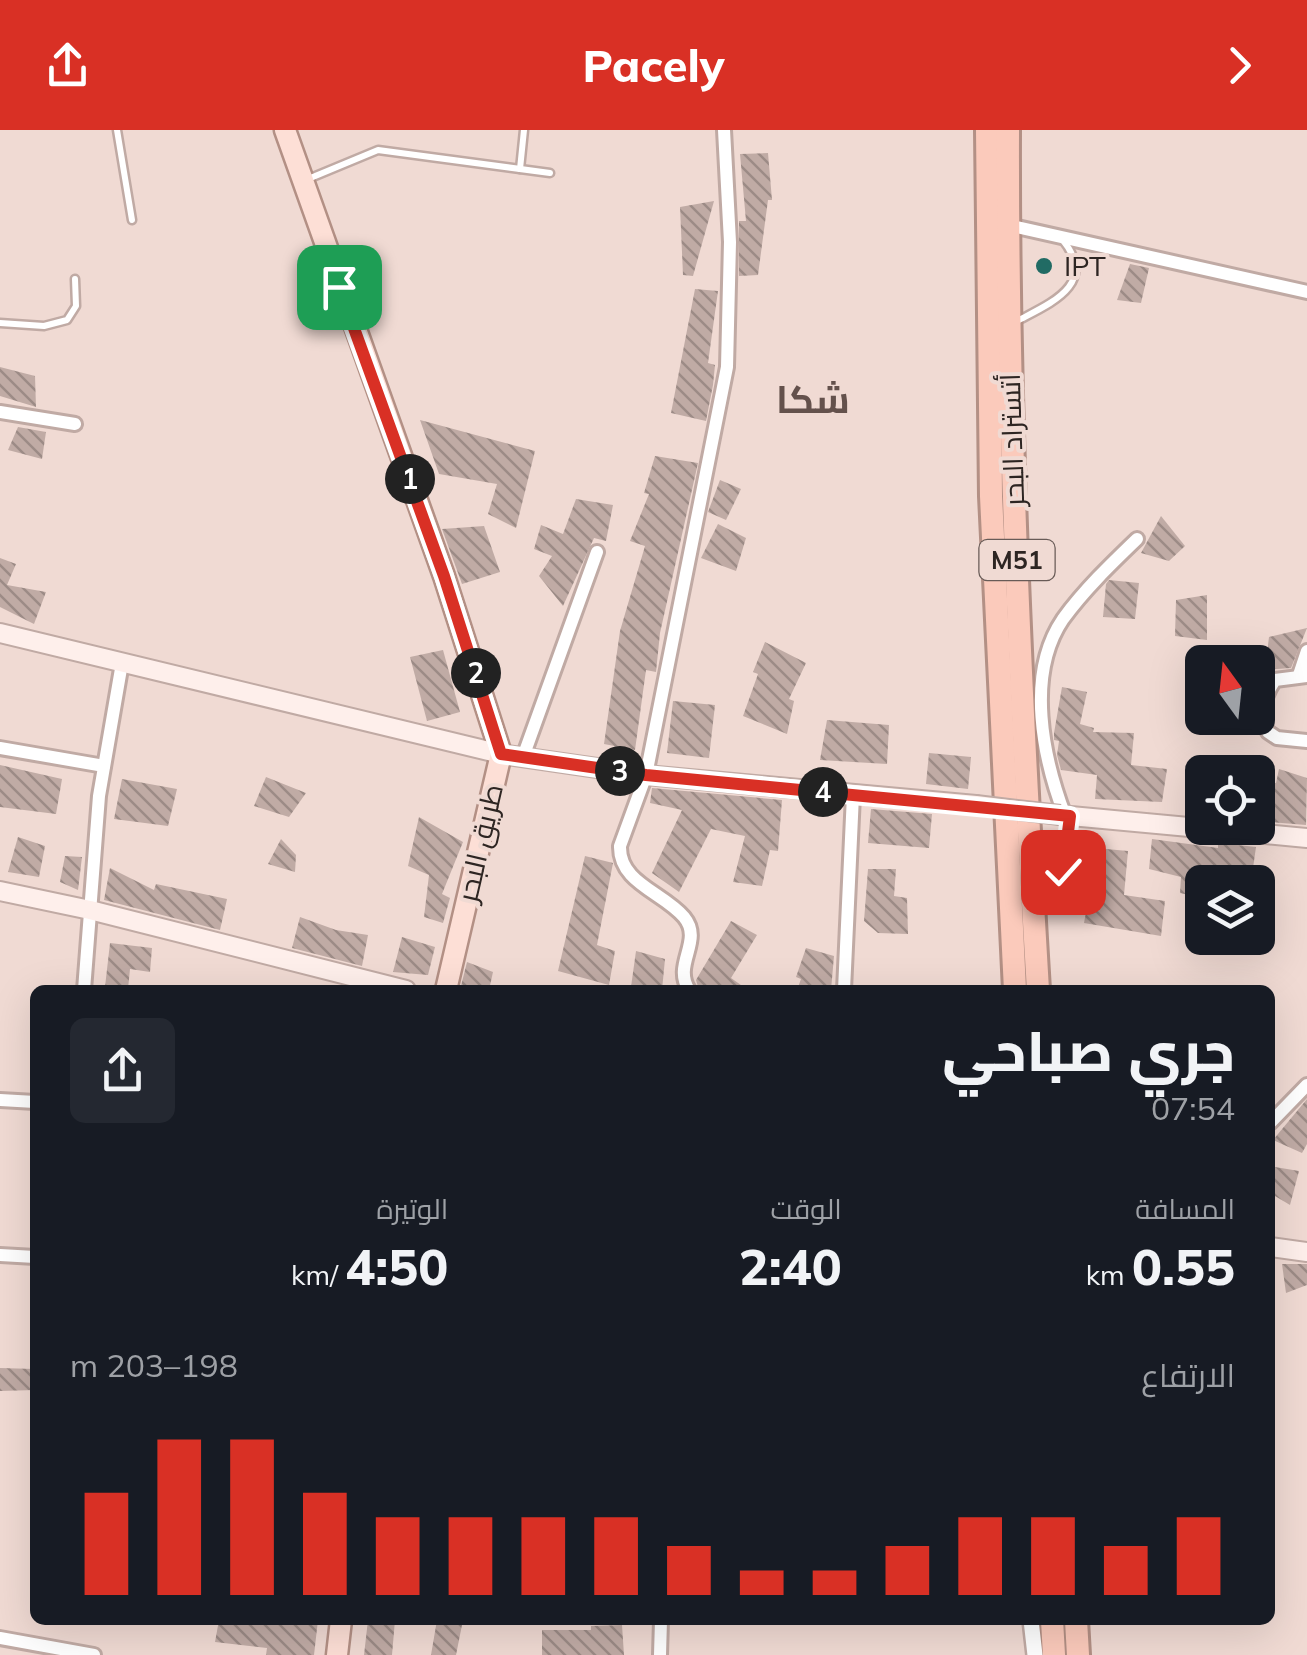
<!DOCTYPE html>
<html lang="ar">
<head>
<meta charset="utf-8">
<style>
  :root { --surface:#171b24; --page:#242831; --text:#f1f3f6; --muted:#9ea1a6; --accent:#d93025 }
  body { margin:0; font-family:Mulish,Cairo,sans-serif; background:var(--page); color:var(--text); direction:rtl; height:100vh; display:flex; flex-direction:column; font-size:38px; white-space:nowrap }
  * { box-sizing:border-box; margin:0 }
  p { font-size:32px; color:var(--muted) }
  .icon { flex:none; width:55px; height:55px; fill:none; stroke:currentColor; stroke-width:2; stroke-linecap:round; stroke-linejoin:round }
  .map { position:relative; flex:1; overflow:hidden; direction:ltr }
  .panel { position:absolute; left:30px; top:855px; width:1245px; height:640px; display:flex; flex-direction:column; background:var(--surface); border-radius:15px; box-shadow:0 10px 40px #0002; direction:rtl }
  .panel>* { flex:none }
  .needle { width:65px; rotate:345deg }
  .buttons { position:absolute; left:1185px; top:515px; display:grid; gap:20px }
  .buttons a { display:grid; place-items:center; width:90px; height:90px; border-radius:15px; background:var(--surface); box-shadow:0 10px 40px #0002; font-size:50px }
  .pin { position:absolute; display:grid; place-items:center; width:85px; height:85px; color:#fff; margin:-42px; border-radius:20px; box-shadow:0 5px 15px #0006 }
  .km { position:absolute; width:50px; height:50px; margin:-25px; border-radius:50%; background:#222; color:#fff; font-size:28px; line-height:50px; text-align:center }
  .round { display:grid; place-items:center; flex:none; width:105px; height:105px; border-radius:15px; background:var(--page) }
  .overview { display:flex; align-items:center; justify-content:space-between; height:170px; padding:0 40px }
  h1 { font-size:55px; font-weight:800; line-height:75px }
  .metrics { display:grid; grid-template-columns:repeat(3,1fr); gap:15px; height:170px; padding:10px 40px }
  .metrics div { display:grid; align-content:center }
  .metrics b { font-size:50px; font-weight:800 }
  .metrics small { font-size:28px; font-weight:400 }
  .metrics p { font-size:28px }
  .chart { height:280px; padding:20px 40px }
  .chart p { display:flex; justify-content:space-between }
  .chart svg { width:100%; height:180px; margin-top:10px; stroke:var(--accent); stroke-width:6 }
  header { display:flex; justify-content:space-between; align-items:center; height:130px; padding:0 40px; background:var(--accent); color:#fff; font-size:45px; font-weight:800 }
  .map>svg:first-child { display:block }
</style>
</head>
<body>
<header><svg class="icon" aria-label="forward" viewBox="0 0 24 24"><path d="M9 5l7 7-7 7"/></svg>Pacely<svg class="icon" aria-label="share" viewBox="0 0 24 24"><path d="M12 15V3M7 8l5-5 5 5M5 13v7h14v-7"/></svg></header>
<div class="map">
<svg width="1307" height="1525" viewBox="0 0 1307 1525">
  <defs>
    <pattern id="building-back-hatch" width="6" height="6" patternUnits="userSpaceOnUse" patternTransform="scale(2.5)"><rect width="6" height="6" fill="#c0aba5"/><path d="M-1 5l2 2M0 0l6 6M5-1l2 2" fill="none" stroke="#9c8b86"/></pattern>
  </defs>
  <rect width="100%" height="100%" fill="#f0dad3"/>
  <g fill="url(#building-back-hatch)">
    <polygon points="768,23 772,70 768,70 758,145 739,146 739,91 746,91 740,24"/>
    <polygon points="714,71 693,146 683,145 680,77"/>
    <polygon points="1130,134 1149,138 1141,173 1117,170"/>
    <polygon points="695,159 718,161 708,233 715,235 713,255 706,291 671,283"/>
    <polygon points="0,237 35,246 36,277 0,266"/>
    <polygon points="420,290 535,321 516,398 488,384 497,354 439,344"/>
    <polygon points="18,297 46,302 42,329 8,320"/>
    <polygon points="655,326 698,333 660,503 656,542 646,540 635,620 604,614 620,501 645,416 630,411 649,364 644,363"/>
    <polygon points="720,350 741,359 726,390 708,382"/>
    <polygon points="576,369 613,375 606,411 594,408 563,476 539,446 552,426 534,419 541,395 563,404"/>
    <polygon points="1161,386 1185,416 1169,431 1141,423"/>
    <polygon points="718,394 746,408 736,441 701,428"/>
    <polygon points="484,396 500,442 462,454 442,399"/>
    <polygon points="0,428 16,434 7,455 46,462 34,494 0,477"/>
    <polygon points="1109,450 1139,453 1135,489 1103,487 1106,454"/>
    <polygon points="1207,465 1207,510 1175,506 1176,470"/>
    <polygon points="1307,498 1291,538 1265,540 1269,507"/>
    <polygon points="765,512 806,533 789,569 794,571 787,604 743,586 758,544 753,542"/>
    <polygon points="443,520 460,582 427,591 410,527"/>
    <polygon points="1062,557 1087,562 1080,594 1094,598 1093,602 1134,603 1131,635 1167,639 1162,672 1095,669 1097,645 1061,640 1057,625 1059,611 1054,610 1054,603"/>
    <polygon points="673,571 715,575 709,628 667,623"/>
    <polygon points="827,590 889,595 887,634 820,630"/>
    <polygon points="929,623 971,627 968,659 926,654"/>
    <polygon points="0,635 62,649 56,684 0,677"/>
    <polygon points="1279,639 1307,648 1306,695 1258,691 1258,651 1276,653"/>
    <polygon points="266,647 306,663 289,687 254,676"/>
    <polygon points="122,649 177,659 168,696 114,689"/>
    <polygon points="652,658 782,670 778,721 770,720 762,756 733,752 745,706 711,699 679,762 652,743 682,680 650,673"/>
    <polygon points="871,679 932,684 929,718 868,713"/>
    <polygon points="419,687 463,712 442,764 450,768 443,793 424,787 429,745 408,736"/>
    <polygon points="18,707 45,716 39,747 8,742"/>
    <polygon points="281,709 296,725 295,742 268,734"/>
    <polygon points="1152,709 1218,718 1218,713 1256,717 1251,752 1202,752 1202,768 1180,763 1181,747 1149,739"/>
    <polygon points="1106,719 1128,721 1124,765 1165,771 1161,806 1084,793 1089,766 1101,768"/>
    <polygon points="65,726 82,727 78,760 60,752"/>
    <polygon points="585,726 613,733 597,815 615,821 609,855 558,841"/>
    <polygon points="110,738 154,760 156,754 227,769 220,800 104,770"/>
    <polygon points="868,739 896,739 894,766 907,768 908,804 878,803 864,791"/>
    <polygon points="300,787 336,800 368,805 362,836 292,818"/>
    <polygon points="731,791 757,805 731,848 748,860 699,860 696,850"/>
    <polygon points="402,807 435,817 428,845 393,842"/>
    <polygon points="110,813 152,818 150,842 130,839 128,859 105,857"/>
    <polygon points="806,818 834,826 831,860 797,860 801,849 796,847"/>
    <polygon points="636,821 665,829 662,860 631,857"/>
    <polygon points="467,832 493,842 489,860 460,860"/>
    <polygon points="1307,969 1307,1014 1302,1023 1273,1010"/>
    <polygon points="1275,1037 1299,1041 1290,1075 1270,1063 1270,1048"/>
    <polygon points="1282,1134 1307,1134 1307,1155 1286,1163"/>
    <polygon points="0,1238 35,1239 35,1260 0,1261"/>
    <polygon points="219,1490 318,1490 314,1525 266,1525 267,1518 215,1512"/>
    <polygon points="368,1490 395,1490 392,1525 364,1525"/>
    <polygon points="437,1490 463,1490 456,1525 431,1525"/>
    <polygon points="622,1495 624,1525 542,1525 542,1500 591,1500 591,1496"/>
  </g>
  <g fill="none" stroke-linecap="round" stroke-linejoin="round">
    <g stroke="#c0aaa4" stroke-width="11">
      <g id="service">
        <polyline points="117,0 132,90"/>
        <polyline points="520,39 524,0"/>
        <polyline points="308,49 378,20 550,43"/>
        <path d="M1017,191C1051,173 1099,154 1062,109"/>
        <polyline points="0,193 44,196 67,190 76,176 75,149"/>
      </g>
    </g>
    <g stroke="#c0aaa4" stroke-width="18">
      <g id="minor">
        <polyline points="1008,95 1307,162"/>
        <polyline points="0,282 75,294"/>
        <polyline points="1299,545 1307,521"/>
        <path d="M1307,546L1275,550C1264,566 1259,584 1268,602L1277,608L1307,611"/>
        <polyline points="0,618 104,636"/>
        <polyline points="523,627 597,422"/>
        <path d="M1065,686C1043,628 1025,545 1063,489C1084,460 1111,434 1137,409"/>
        <polyline points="1060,766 1070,686"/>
        <polyline points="84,860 99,666 122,533"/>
        <path d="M689,860C672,834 704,811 684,787C663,762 619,753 620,716L646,645L727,237L730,112L724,0"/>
        <polyline points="844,860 853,665"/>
        <polyline points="0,970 35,972"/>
        <polyline points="1270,993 1307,955"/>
        <polyline points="0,1125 35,1127"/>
        <polyline points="0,1508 94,1525"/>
        <polyline points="660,1525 661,1490"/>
      </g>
    </g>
    <g stroke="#c0aaa4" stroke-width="20">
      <polyline id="tertiary" points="1031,1490 1035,1525"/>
    </g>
    <g stroke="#c0aaa4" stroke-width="22">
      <g id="secondary">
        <polyline points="0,503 501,624 646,645 976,675"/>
        <polyline points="1060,685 1307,708"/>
        <polyline points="0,761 90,780 406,860"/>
        <polyline points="1270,1117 1307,1122"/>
      </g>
    </g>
    <g stroke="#b39085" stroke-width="25">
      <g id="primary">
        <polyline points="285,0 444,446 501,624 446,860"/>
        <polyline points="337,1525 341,1490"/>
      </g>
    </g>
    <g stroke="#b39085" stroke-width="28">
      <g id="motorway">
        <polyline points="987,0 991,366 1015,860"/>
        <path d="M1008,0C1007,287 1021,574 1038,860"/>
        <polyline points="1052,1490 1054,1525"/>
        <polyline points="1076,1490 1078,1525"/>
      </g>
    </g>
    <use href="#service" stroke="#fff" stroke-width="6"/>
    <use href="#minor" stroke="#fff" stroke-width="12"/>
    <use href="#tertiary" stroke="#fff" stroke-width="15"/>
    <use href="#secondary" stroke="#feefeb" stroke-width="18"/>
    <use href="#primary" stroke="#fddfd6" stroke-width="20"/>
    <use href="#motorway" stroke="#fbcabb" stroke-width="22"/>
    <g stroke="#c0aaa4" stroke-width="22" stroke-linecap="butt">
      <polyline id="secondary-bridge" points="976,675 1060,685"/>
    </g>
    <use href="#secondary-bridge" stroke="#feefeb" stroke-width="18"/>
  </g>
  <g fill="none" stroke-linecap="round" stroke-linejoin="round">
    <g stroke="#fff" stroke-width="20">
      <polyline id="route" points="339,157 444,446 501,624 646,645 1070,686 1063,742"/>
    </g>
    <use href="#route" stroke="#d93025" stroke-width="12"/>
  </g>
  <circle fill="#216b64" stroke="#f0dad3" stroke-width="4" cx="1044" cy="136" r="10"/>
  <g text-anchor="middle" stroke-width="8" stroke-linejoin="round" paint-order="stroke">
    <rect fill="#f0dad3" stroke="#685b57" stroke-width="2.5" x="979.5" y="410" width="75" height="40" rx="8"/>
    <g font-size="25" font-weight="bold" fill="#2d2522">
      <text x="1017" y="439">M51</text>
    </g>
    <g font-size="28" fill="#2d2522" stroke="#f0dad3" text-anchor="start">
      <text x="1064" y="146">IPT</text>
    </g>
    <g font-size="28" fill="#2d2522" stroke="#f0dad3">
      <text transform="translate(1012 310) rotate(-92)" y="10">أتستراد البحر</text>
      <text transform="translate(480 713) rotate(-77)" y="10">طريق البحر</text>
    </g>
    <g font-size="38" font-weight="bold" fill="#64514c" stroke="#f0dad3">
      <text x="813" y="283">شكا</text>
    </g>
  </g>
</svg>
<div class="buttons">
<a><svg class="needle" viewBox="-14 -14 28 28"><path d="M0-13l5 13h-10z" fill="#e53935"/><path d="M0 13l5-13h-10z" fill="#9ea1a6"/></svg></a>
<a><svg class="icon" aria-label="locate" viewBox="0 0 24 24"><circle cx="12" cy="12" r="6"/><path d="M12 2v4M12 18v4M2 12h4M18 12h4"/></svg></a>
<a><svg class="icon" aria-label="layers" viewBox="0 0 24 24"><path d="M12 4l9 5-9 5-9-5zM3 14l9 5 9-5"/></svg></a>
</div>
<div class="pin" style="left:339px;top:157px;background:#1e9e55"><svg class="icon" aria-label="arrive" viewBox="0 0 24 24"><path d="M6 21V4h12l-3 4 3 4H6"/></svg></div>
<div class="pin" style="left:1063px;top:742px;background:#d93025"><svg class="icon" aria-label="check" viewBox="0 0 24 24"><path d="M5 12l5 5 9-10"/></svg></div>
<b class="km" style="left:410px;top:349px">1</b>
<b class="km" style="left:476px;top:543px">2</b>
<b class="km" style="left:620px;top:641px">3</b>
<b class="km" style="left:823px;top:662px">4</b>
<section class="panel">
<div class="overview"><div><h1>جري صباحي</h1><p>07:54</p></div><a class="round"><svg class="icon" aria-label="share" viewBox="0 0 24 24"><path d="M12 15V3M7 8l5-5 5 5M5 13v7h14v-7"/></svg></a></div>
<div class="metrics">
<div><p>المسافة</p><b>0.55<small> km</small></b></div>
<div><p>الوقت</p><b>2:40</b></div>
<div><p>الوتيرة</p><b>4:50<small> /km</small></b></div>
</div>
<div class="chart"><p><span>الارتفاع</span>198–203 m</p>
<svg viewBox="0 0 160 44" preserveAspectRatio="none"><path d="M5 44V19M15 44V6M25 44V6M35 44V19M45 44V25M55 44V25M65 44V25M75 44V25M85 44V32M95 44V38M105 44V38M115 44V32M125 44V25M135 44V25M145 44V32M155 44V25"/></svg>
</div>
</section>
</div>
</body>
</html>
